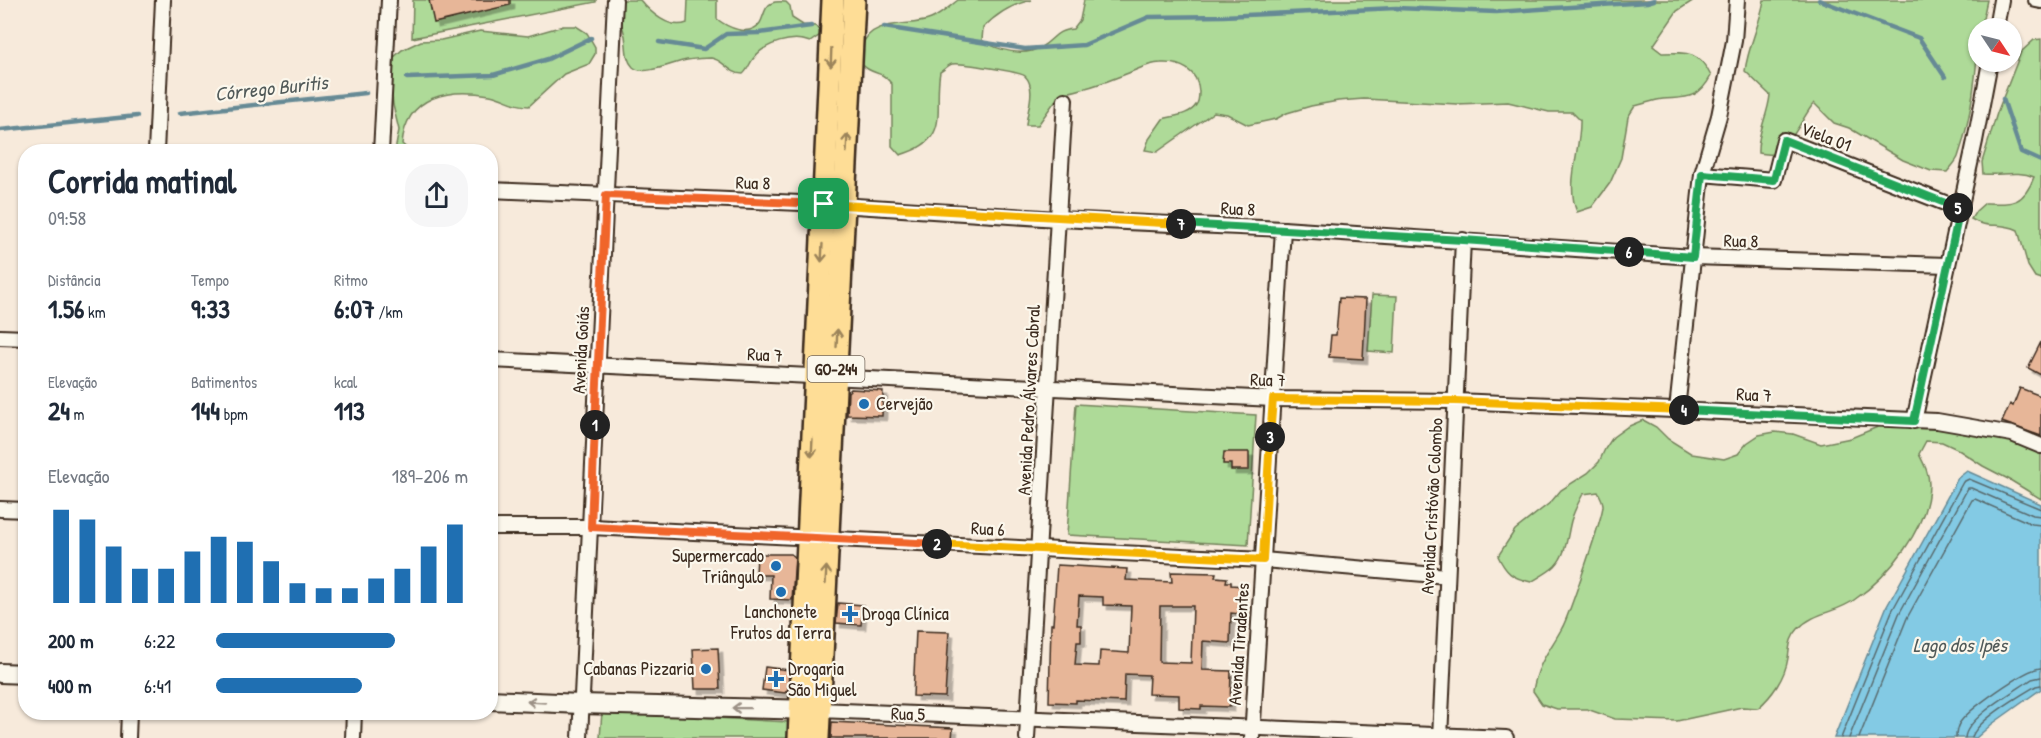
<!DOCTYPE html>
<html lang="pt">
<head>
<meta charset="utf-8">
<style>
  :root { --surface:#fff; --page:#f6f6f7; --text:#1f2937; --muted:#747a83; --accent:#1f6fb2 }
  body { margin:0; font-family:"Patrick Hand",sans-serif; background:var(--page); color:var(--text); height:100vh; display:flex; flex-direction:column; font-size:22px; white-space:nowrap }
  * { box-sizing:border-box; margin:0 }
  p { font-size:20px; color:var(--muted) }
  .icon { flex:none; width:33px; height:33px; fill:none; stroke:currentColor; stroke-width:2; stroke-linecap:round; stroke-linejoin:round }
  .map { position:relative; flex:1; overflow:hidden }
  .drawer { position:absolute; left:18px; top:144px; width:480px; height:576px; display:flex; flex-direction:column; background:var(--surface); border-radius:24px; box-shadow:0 2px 4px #0004 }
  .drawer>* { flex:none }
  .needle { width:39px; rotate:125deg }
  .tools { position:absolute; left:1968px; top:18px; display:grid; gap:12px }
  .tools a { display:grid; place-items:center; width:54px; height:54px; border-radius:50%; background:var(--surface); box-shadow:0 2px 4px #0004; font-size:30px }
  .pin { position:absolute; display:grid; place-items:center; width:51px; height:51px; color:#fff; margin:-26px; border-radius:12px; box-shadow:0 3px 9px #0006 }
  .km { position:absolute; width:30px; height:30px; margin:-15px; border-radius:50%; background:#222; color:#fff; font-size:16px; line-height:30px; text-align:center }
  .round { display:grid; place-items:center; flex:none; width:63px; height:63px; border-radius:24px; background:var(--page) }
  .summary { display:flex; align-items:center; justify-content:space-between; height:102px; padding:0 30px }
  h1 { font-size:33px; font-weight:800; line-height:45px }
  .stats { display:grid; grid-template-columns:repeat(3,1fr); gap:9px; height:102px; padding:6px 30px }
  .stats div { display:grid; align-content:center }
  .stats b { font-size:26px; font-weight:800 }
  .stats small { font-size:16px; font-weight:400 }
  .stats p { font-size:16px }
  .chart { height:168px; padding:12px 30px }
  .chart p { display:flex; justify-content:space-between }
  .chart svg { width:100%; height:108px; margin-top:6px; stroke:var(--accent); stroke-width:6 }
  ul { padding:0 30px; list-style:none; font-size:20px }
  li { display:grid; grid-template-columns:96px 72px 1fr; align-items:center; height:45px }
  li i { height:15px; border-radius:8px; background:var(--accent) }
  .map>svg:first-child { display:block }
</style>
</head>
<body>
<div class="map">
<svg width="2041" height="738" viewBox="0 0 2041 738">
  <defs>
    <filter id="shadow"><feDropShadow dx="4.5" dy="4.5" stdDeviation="0" flood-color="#0004"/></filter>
  </defs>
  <rect width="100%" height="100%" fill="#f7eadb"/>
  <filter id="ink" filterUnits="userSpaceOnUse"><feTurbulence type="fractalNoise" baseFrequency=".0167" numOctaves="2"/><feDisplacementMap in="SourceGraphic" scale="12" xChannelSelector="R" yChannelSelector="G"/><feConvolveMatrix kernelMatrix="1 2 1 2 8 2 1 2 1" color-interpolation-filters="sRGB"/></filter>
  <g filter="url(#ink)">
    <g fill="#aeda98" stroke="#74825b" stroke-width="1.5">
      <polygon points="413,0 596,0 596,2 412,38"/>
      <path d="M618,0H640C650,12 669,30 687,23L688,0H717V19C727,27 749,38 760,23C764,17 764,6 772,3C776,1 781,2 786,2L790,6L792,18L803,25L815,26L820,29V35L810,42C793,35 764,43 753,59C749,64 748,70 743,74C729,74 723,59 711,58C703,58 694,59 687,60C674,62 644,77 633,67C625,59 627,47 625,36C622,23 617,13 618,0Z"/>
      <path d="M958,0H1032C1012,4 997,13 983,28L982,40C998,51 1024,57 1041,47C1056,38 1054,31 1073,29L1080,20L1084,0H1694L1677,11L1653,46L1662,53C1687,52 1699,51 1711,76C1698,100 1687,97 1663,99C1654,100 1644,104 1635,106L1628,117L1621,158L1610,183L1592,207L1577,212C1565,184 1581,149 1580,120L1572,112H1549L1508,102L1457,104L1364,99L1338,101L1311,106L1287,113L1276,119L1248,125L1227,114L1214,112L1157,152L1145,150L1149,139L1163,119C1173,116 1190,115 1196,105C1199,102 1199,96 1199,92C1198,70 1180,62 1161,63C1149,63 1136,70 1126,74C1104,83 1083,90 1060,94L1038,125H1026C1027,110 1037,88 1025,76C1021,72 958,62 952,64C948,65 944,70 940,72C933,111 953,140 900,155L892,146V84C889,81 886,77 882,75C875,72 867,71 862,64C859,58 860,52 862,46C872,17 909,28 931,19C941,15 950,6 958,0Z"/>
      <path d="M1764,0H1987L1981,28H1978C1978,68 1971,120 1958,157C1956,162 1951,167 1947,172L1931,171L1903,160L1849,128L1834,123L1814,103C1803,116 1789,151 1772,154C1768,155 1761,153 1758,153C1757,132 1768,116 1770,95L1745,71C1748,46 1760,25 1764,0Z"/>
      <path d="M563,26H576L587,33L595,47V54L589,64L564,74L529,106C513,106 505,98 490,95C449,88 406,95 402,144L410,151H395L399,130L393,105L389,66L391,60L402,50L421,41L441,40L480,31L528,36Z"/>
      <path d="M2041,39V279L2035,277L2028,266L2018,230C1999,221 1989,230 1971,219L1976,211L1985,203C2013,204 2023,205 2034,177C2017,170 2001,176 1983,174L1982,162L1997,113L2021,52L2034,40Z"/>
      <polygon points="1372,295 1397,296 1394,353 1368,351"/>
      <polygon points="1076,404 1256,415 1248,545 1067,535"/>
      <path d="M1643,420L1656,427L1668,439L1692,454L1724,459L1738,454L1747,443L1759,435L1775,432L1793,434L1821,444L1851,438L1880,426L1896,424L1911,428L1949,426L2041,444V499L2010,480L1983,466L1957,449L1942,442L1926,441L1919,454C1924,464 1929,473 1929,484C1929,527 1888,577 1854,600C1836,613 1814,612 1798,629C1789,639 1790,646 1788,658C1785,678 1772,696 1758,708L1742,707L1677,721L1615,719L1587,709H1557L1542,704L1533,691C1538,662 1549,652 1562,628C1568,618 1604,513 1603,505C1603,501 1600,496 1598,492L1583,494C1578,503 1574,511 1571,521C1567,536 1567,553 1555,566C1549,572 1539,577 1531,582C1512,578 1506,573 1498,556L1515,530L1551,502L1561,490L1588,473L1599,462L1605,449L1613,437L1627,427Z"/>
      <polygon points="602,712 789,722 788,738 600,738"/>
    </g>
    <polygon fill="#83cae4" stroke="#668a95" stroke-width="1.5" points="1967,471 2041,504 2041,689 1992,724 1976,738 1834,738 1886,608 1958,478"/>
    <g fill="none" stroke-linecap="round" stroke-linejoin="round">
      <g stroke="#586a6d" stroke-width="1.5">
        <polyline points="1841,738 1892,611 1963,482 1969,479 2041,509"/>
        <polyline points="1849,738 1899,614 1968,488 1971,488 2033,515 2041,516"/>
        <polyline points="1859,738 1907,618 1972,500 1975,499 2032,524 2041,525"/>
        <path d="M1956,738C1956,733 1956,729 1959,724C1967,710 2025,669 2041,668"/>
        <path d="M1965,738C1966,718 2015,691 2032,679L2041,677"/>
        <path d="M1972,738C1974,722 2021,695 2036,686L2041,685"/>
      </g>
      <g stroke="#668a95" stroke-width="4.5">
        <polyline points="1819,0 1919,38 1945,77"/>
        <polyline points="884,27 1025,49 1084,45 1149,17 1223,16 1396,8 1496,12 1647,2 1654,0"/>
        <polyline points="659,42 704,49 726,34 759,33 811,26"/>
        <polyline points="407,78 493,75 548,59 591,38"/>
        <polyline points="2003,99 2021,152 2041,161"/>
        <polyline points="180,113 366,93"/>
        <polyline points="0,130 137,116"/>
      </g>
    </g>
    <g fill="#e7b698" stroke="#3b2a1e" stroke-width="1.5" fill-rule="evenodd" filter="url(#shadow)">
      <polygon points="429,0 510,0 510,5 434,23"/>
      <polygon points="1339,298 1366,299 1363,359 1329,357 1331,335 1336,335"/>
      <polygon points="2041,342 2041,375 2028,368"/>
      <polygon points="2020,388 2041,396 2041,436 2002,422 2010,404 2013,406"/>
      <polygon points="851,389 883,391 882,416 847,415 848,392"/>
      <polygon points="1224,452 1249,452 1249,470 1231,470 1231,464 1223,464"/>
      <polygon points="757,554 791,554 795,557 792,600 770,599 771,575 756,575"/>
      <path d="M1057,565L1127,569L1126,580L1172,582L1171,572L1216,573L1215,577L1227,578L1226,582H1231V585L1243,586L1240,614L1231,613L1230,643L1203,641L1202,670L1231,671L1230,707L1201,706V709L1179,708V695L1148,694L1149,675L1125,674L1124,702L1076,700V703L1049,702L1051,624H1053ZM1079,596L1103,597V605L1131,606L1129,653L1100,651L1099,666L1075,665L1077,642H1081V625H1077ZM1160,606H1193L1191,663L1159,662Z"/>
      <polygon points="838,603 863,605 861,625 836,623"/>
      <polygon points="916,631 949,632 945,697 913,696"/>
      <polygon points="718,648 720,689 695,689 693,649"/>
      <polygon points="765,667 789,670 788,689 785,693 762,690"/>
      <polygon points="832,722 953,728 952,738 831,738"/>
    </g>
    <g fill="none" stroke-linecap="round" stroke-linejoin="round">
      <g stroke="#3b2a1e" stroke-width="18">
        <g id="street">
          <polyline points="2036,0 2041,1"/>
          <polyline points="1996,28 2001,0"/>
          <polyline points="156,152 163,0"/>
          <polyline points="381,152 389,0"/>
          <polyline points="1702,174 1774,180 1784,140 1960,209"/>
          <polyline points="490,190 824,204 1058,219 1283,229 1693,257 1948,265"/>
          <polyline points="0,337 26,338"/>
          <polyline points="490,360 1273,399 1455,401 1937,421 2012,434 2041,446"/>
          <polyline points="1677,410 1702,174 1719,116 1734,41 1737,0"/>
          <polyline points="1914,421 1975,141 1990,62"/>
          <polyline points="0,509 26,510"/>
          <polyline points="490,527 591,527 1263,560 1447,576"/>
          <polyline points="819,710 1506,738"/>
          <polyline points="128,738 129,712"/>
          <polyline points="353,738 354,712"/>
          <polyline points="580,738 615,0"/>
          <polyline points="1027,738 1065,100"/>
          <polyline points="1252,738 1283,229"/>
          <polyline points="1440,738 1463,240"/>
        </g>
      </g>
      <g stroke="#3b2a1e" stroke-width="22">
        <g id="secondary">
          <polyline points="0,673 26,674"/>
          <polyline points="490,700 581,704 813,710"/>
        </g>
      </g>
      <g stroke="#3b2a1e" stroke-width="26">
        <g id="primary">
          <polyline points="799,738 833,0"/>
          <polyline points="818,738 854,0"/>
        </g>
      </g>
      <use href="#street" stroke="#fbf7ec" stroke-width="14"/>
      <use href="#secondary" stroke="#fbf7ec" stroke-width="18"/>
      <use href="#primary" stroke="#fedd96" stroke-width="21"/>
    </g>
    <defs><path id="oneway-shaft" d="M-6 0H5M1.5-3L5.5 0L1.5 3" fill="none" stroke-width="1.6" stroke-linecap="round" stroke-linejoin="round" transform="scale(1.5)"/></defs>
    <g stroke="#9c845a">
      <use href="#oneway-shaft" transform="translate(831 58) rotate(92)"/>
      <use href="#oneway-shaft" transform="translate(847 143) rotate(-87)"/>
      <use href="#oneway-shaft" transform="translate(822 253) rotate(93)"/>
      <use href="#oneway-shaft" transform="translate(837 338) rotate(-87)"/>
      <use href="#oneway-shaft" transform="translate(812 448) rotate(93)"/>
      <use href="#oneway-shaft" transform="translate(826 575) rotate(-87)"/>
    </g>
    <g stroke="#9b9085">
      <use href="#oneway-shaft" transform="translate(536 702) rotate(-177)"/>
      <use href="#oneway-shaft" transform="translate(741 708) rotate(-179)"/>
    </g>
  </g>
  <g fill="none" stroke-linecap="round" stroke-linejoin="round" filter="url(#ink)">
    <g stroke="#fff" stroke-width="12">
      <polyline id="split-1" points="595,425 606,195 824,204"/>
    </g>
    <g stroke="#fff" stroke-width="12">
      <polyline id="split-2" points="595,425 591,527 937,544"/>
    </g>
    <g stroke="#fff" stroke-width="12">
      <polyline id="split-3" points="937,544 1263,560 1270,437"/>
    </g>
    <g stroke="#fff" stroke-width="12">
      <polyline id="split-4" points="1270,437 1273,399 1455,401 1684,410"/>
    </g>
    <g stroke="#fff" stroke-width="12">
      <polyline id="split-5" points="1684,410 1914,421 1960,209 1958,208"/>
    </g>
    <g stroke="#fff" stroke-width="12">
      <polyline id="split-6" points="1629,252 1693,257 1702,174 1774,180 1784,140 1958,208"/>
    </g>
    <g stroke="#fff" stroke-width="12">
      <polyline id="split-7" points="1181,224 1463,240 1629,252"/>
    </g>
    <g stroke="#fff" stroke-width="12">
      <polyline id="split-8" points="824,204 1181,224"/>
    </g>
    <use href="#split-1" stroke="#f0652b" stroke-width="8"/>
    <use href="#split-2" stroke="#f0652b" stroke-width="8"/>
    <use href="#split-3" stroke="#f5b400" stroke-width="8"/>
    <use href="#split-4" stroke="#f5b400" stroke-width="8"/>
    <use href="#split-5" stroke="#22a559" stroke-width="8"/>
    <use href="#split-6" stroke="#22a559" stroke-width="8"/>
    <use href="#split-7" stroke="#22a559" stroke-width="8"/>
    <use href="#split-8" stroke="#f5b400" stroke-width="8"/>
  </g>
  <g fill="#1f6fb2" stroke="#fbf7ec" stroke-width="2">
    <circle cx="864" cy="404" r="6"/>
    <circle cx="776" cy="566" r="6"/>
    <circle cx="781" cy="592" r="6"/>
    <path d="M847 605h6v6h6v6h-6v6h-6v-6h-6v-6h6z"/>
    <circle cx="706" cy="669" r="6"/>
    <path d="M773 670h6v6h6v6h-6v6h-6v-6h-6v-6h6z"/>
  </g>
  <g text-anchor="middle" stroke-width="4.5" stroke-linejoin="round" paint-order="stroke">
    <rect fill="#fbf7ec" stroke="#75685c" stroke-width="1.5" x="807.5" y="356" width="57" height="26" rx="4.5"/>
    <g font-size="16" font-weight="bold" fill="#3b2a1e">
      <text x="836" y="375">GO-244</text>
    </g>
    <g font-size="18" fill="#3b2a1e" stroke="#fbf7ec">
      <text transform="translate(1826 137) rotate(21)" y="6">Viela 01</text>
      <text transform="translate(753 183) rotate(2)" y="6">Rua 8</text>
      <text transform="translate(1238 209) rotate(3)" y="6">Rua 8</text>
      <text transform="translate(1741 241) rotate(2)" y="6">Rua 8</text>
      <text transform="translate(581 350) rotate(-87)" y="6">Avenida Goiás</text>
      <text transform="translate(765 355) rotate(3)" y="6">Rua 7</text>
      <text transform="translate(1268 380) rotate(2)" y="6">Rua 7</text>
      <text transform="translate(1754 395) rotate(3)" y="6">Rua 7</text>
      <text transform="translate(1029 400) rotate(-87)" y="6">Avenida Pedro Álvares Cabral</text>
      <text transform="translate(1432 506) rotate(-87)" y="6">Avenida Cristóvão Colombo</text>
      <text transform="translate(988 529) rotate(3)" y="6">Rua 6</text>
      <text transform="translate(1239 644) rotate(-86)" y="6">Avenida Tiradentes</text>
      <text transform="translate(908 714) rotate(2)" y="6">Rua 5</text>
    </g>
    <g font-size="18" fill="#3b2a1e" stroke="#fbf7ec" text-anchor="start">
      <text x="876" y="410">Cervejão</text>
      <text x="764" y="562" text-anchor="end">Supermercado<tspan x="764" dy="21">Triângulo</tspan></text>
      <text x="781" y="618" text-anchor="middle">Lanchonete<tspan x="781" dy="21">Frutos da Terra</tspan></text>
      <text x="862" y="620">Droga Clínica</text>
      <text x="694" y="675" text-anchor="end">Cabanas Pizzaria</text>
      <text x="788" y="675">Drogaria<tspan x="788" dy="21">São Miguel</tspan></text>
    </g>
    <g font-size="20" font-style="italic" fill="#515a59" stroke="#fbf7ec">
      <text transform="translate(271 88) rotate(-6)" y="7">Córrego Buritis</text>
      <text x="1960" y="652">Lago dos Ipês</text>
    </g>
  </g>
</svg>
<div class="tools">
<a><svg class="needle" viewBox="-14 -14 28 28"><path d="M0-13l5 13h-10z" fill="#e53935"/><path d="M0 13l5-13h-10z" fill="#747a83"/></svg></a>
</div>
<div class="pin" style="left:824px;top:204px;background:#1e9e55"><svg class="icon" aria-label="arrive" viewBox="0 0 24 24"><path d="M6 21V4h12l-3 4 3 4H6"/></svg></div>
<b class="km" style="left:595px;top:425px">1</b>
<b class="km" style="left:937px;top:544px">2</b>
<b class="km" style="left:1270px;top:437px">3</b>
<b class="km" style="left:1684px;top:410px">4</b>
<b class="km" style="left:1958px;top:208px">5</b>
<b class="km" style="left:1629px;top:252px">6</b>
<b class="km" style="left:1181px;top:224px">7</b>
<section class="drawer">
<div class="summary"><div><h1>Corrida matinal</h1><p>09:58</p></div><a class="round"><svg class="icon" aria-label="share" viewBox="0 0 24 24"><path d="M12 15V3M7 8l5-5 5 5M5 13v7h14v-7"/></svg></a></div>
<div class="stats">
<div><p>Distância</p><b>1.56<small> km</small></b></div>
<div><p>Tempo</p><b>9:33</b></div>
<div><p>Ritmo</p><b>6:07<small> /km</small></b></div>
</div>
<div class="stats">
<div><p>Elevação</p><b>24<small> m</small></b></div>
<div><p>Batimentos</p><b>144<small> bpm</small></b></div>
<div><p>kcal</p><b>113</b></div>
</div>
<div class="chart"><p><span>Elevação</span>189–206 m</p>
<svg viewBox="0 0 160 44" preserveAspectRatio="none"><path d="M5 44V6M15 44V10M25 44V21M35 44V30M45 44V30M55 44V23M65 44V17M75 44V19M85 44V27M95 44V36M105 44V38M115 44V38M125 44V34M135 44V30M145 44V21M155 44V12"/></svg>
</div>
<ul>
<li><b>200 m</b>6:22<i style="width:71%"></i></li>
<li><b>400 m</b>6:41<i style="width:58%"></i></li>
</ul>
</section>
</div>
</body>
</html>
